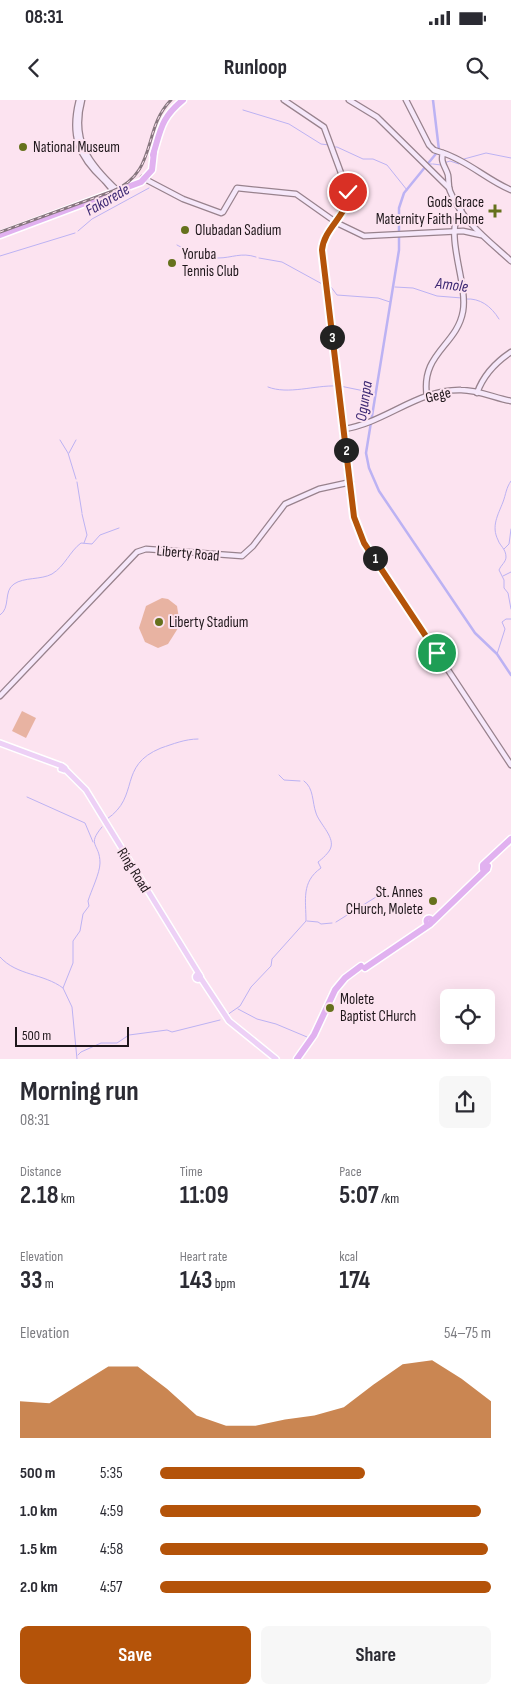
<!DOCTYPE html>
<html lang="en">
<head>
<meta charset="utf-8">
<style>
  :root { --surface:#fff; --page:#f7f7f7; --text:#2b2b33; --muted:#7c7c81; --accent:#b45309 }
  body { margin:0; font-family:"Sofia Sans Condensed",sans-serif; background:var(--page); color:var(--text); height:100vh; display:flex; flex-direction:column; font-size:19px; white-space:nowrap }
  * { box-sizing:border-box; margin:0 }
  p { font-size:16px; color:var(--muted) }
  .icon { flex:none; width:28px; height:28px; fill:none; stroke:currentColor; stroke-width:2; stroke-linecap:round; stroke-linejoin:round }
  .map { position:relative; height:959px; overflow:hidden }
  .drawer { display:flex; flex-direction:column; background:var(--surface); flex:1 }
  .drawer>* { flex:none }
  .fabs { position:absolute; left:440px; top:889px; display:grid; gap:10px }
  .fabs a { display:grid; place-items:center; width:55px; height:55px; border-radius:8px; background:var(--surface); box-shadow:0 5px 20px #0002; font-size:25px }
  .scale { position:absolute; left:15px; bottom:12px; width:114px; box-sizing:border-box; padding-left:5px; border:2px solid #1f171b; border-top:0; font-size:14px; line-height:18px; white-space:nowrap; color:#1f171b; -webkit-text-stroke:4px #fce3f0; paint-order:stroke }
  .pin { position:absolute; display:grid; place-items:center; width:42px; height:42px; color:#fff; margin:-21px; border:2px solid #fff; border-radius:50%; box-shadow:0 1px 5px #0007 }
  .km { position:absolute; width:25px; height:25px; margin:-12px; border-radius:50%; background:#222; color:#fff; font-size:14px; line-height:25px; text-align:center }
  .round { display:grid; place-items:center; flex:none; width:52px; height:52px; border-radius:8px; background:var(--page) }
  .overview { display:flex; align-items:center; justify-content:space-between; height:85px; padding:0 20px }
  h1 { font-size:28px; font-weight:700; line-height:38px }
  .figures { display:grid; grid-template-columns:repeat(3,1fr); gap:8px; height:85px; padding:5px 20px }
  .figures div { display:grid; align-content:center }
  .figures b { font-size:25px; font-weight:700 }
  .figures small { font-size:14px; font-weight:400 }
  .figures p { font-size:14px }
  .chart { height:140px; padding:10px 20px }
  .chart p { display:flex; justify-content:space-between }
  .chart svg { width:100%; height:90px; margin-top:5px; fill:var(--accent); opacity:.7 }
  .button { display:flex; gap:10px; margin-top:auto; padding:10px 20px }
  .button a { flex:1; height:58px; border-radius:8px; background:var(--accent); color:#fff; font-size:20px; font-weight:700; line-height:58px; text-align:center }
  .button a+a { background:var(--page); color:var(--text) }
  ul { padding:0 20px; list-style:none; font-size:16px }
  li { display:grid; grid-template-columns:80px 60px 1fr; align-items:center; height:38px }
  li i { height:12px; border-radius:6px; background:var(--accent) }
  .status { display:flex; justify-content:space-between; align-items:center; height:35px; padding:0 25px; background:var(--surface); direction:ltr }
  .status svg { height:14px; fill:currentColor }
  header { display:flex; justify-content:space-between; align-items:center; height:65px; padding:0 20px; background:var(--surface); font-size:22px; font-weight:700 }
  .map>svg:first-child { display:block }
</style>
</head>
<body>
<div class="status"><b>08:31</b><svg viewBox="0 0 49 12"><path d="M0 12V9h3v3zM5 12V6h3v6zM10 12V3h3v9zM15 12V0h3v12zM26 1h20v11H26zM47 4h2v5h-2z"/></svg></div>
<header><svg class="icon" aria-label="back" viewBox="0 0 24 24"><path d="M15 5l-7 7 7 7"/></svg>Runloop<svg class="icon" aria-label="search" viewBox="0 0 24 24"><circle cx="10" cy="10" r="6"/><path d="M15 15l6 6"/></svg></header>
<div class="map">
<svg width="511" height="959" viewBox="0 0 511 959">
  <rect width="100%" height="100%" fill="#fce3f0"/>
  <g fill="#e8b3a2">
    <polygon points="162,498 168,499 177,506 180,525 168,544 158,548 145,542 139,528 146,506"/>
    <polygon points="22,611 36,618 26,638 12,631"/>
  </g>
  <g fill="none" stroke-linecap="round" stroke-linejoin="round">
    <g stroke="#bcb2f3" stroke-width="1">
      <polyline points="243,10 289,24 321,44 329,45"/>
      <polyline points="332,47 337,47 363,59 373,59 387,65 407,90"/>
      <polyline points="464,59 486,53 511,58"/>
      <polyline points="444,63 450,61 459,64 461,62"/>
      <polyline points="430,64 432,64"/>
      <polyline points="433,64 441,65"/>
      <polyline points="78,131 92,119 149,88"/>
      <path d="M177,145C190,152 202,158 218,158C232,158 241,152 256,157"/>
      <polyline points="0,156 75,133"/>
      <polyline points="259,158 282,162 324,185"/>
      <polyline points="331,187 337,195 378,198 390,202"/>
      <polyline points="395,187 413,188 437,196 462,198"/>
      <path d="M466,199C480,198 491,206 499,219"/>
      <polyline points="340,286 374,293"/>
      <path d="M268,287C288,295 315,285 336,286"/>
      <polyline points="60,340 68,353 76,379"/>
      <polyline points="69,353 76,340"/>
      <path d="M511,381C506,388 506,394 503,402C498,415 491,426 498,440C500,446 506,449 506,457C506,462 501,465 499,470L504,480V488L508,493L511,509"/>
      <polyline points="77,382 82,413"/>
      <polyline points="82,414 87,435 84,443"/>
      <polyline points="504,449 509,444 511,429"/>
      <polyline points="503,476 511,472"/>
      <path d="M0,515C11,508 3,491 14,484C24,477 41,480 52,474C65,466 70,451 81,443L92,444L100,435L119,428"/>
      <polyline points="497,554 505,529 502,522 506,519 511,519"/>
      <polyline points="279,675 284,680 300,681"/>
      <polyline points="27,697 85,723 93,742"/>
      <path d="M107,719C141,696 117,666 161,648C173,644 185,639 198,639"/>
      <polyline points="307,821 318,822 321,824 332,823"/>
      <polyline points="336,822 376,797"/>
      <path d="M0,857C17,876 43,873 63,888"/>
      <polyline points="238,909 257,919 276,924 307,937"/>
      <path d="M227,915L240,906L251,887L271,866L272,859L306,821C306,800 301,782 321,768L318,762C322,759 330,752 331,747C334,736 319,723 316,713C312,702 314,688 304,681"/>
      <polyline points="78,955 81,952 101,943 117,943 129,935 167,930 172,932 220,920"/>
      <path d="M77,959L72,907L63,888L73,863V841L80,831L83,814L89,806L88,801C91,791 100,773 100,763C100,743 86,746 102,727"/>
    </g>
    <polyline stroke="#bcb2f3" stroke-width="2.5" points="433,0 439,50 404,93 399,108 399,150 366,353 369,368 379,391 475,533 497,554 511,575"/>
    <g stroke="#98828d" stroke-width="7">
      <g id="secondary">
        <path d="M79,0C70,35 78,56 104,80C108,84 111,89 115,92"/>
        <path d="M82,0C71,41 89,64 118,91"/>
        <polyline points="284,0 324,27 348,92 347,103 326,134 322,150 350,393 355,422 364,443 511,665"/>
        <polyline points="349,0 377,17 449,88"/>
        <path d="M406,0L429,45L434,50L443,53C440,63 446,67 448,75C449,81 448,86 450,91C462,121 488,140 511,161"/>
        <path d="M443,53C468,61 487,80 511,90"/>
        <polyline points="143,78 183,99 221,113 223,112 237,88 296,94 337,123 364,136 463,131 481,135"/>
        <path d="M477,293C483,276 496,262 511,252"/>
        <path d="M427,297C420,253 457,246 463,211C468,182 443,133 461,110"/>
        <path d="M344,329C385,323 418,289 461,290C478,290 495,298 511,301"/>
        <polyline points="0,596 137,452 146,449 242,456 253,446 285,404 319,389 351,382"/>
      </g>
    </g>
    <g stroke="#fff" stroke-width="8">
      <g id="primary">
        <polyline points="0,643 62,666"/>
        <polygon points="62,666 65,668 64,670 61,669"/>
        <polyline points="65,669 86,690 199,874"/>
        <circle cx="198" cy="877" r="2.5"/>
        <polyline points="200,877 229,921 276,959"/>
      </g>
    </g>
    <g stroke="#fff" stroke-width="9">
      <g id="highway">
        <path d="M153,55C161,29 161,18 183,0"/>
        <polyline points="0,135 141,82 152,70 154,52"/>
        <polyline points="485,764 488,766 487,769 483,769 483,765 511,739"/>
        <circle cx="429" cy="821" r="2.5"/>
        <polyline points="432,822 487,769"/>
        <polyline points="365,868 430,824"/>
        <polyline points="297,959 314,935 335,890 345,878 361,866"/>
      </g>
    </g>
    <use href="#secondary" stroke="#f6e8fa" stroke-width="4.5"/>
    <use href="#primary" stroke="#edd0f6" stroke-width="5"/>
    <use href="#highway" stroke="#e1b1f0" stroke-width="6"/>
    <g stroke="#87777f" stroke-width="3">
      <path id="rail" d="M0,132L113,91C158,72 142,29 171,0"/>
    </g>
    <use href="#rail" stroke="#fce3f0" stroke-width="1" stroke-dasharray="4" stroke-linecap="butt"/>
  </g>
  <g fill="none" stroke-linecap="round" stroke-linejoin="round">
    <g stroke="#fff" stroke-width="10">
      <path id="route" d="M348,92C350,114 324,127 322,150L354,417L364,443L437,553"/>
    </g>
    <use href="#route" stroke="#b45309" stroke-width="6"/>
  </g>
  <g fill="#65711c" stroke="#fce3f0" stroke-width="2">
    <circle cx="23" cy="47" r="5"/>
    <path d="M492.5 103.5h5v5h5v5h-5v5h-5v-5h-5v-5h5z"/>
    <circle cx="185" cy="130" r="5"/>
    <circle cx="172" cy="163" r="5"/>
    <circle cx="159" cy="522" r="5"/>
    <circle cx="433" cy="801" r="5"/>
    <circle cx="330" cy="908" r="5"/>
  </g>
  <g text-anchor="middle" stroke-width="4" stroke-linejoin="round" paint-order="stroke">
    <g font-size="15" fill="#1f171b" stroke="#fce3f0" text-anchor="start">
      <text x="33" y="52">National Museum</text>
      <text x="484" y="107" text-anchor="end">Gods Grace<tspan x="484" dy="17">Maternity Faith Home</tspan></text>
      <text x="195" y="135">Olubadan Sadium</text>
      <text x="182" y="159">Yoruba<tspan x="182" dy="17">Tennis Club</tspan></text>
      <text x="169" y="527">Liberty Stadium</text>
      <text x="423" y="797" text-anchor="end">St. Annes<tspan x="423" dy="17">CHurch, Molete</tspan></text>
      <text x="340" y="904">Molete<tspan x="340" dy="17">Baptist CHurch</tspan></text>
    </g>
    <g font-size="15" fill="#1f171b" stroke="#fce3f0">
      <text transform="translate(438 295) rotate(-13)" y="5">Gege</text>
      <text transform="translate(188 453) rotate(5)" y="5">Liberty Road</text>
      <text transform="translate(134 770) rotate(58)" y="5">Ring Road</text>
    </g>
    <g font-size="16" font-style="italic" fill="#3d2974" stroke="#fce3f0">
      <text transform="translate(107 99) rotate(-30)" y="6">Fakorede</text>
      <text transform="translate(452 184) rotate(7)" y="6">Amole</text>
      <text transform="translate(363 301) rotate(-81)" y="6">Ogunpa</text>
    </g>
  </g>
</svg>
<div class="fabs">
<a><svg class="icon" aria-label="locate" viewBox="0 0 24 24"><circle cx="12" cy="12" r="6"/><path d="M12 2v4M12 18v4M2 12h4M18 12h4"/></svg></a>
</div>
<div class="scale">500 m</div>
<div class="pin" style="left:437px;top:553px;background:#1e9e55"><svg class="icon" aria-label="arrive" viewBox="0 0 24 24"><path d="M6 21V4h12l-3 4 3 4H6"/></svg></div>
<div class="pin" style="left:348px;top:92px;background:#d93025"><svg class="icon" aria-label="check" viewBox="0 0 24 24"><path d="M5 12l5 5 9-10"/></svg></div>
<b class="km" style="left:375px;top:458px">1</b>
<b class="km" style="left:346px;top:350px">2</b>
<b class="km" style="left:332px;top:237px">3</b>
</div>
<section class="drawer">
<div class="overview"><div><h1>Morning run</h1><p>08:31</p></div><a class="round"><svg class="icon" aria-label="share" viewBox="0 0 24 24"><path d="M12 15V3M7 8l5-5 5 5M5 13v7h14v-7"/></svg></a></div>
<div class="figures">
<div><p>Distance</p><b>2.18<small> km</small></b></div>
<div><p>Time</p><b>11:09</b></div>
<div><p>Pace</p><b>5:07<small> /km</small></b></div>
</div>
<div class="figures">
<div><p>Elevation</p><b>33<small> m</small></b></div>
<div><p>Heart rate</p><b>143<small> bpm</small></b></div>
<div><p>kcal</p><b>174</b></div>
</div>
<div class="chart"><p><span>Elevation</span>54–75 m</p>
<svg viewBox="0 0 160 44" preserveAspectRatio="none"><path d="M0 44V26L10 27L20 18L30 9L40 9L50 20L60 33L70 38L80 38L90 35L100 33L110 29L120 18L130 8L140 6L150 15L160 26V44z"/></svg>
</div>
<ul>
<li><b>500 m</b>5:35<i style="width:62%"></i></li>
<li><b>1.0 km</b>4:59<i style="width:97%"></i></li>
<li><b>1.5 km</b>4:58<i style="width:99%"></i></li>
<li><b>2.0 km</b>4:57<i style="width:100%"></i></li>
</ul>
<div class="button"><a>Save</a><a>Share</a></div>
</section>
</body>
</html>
